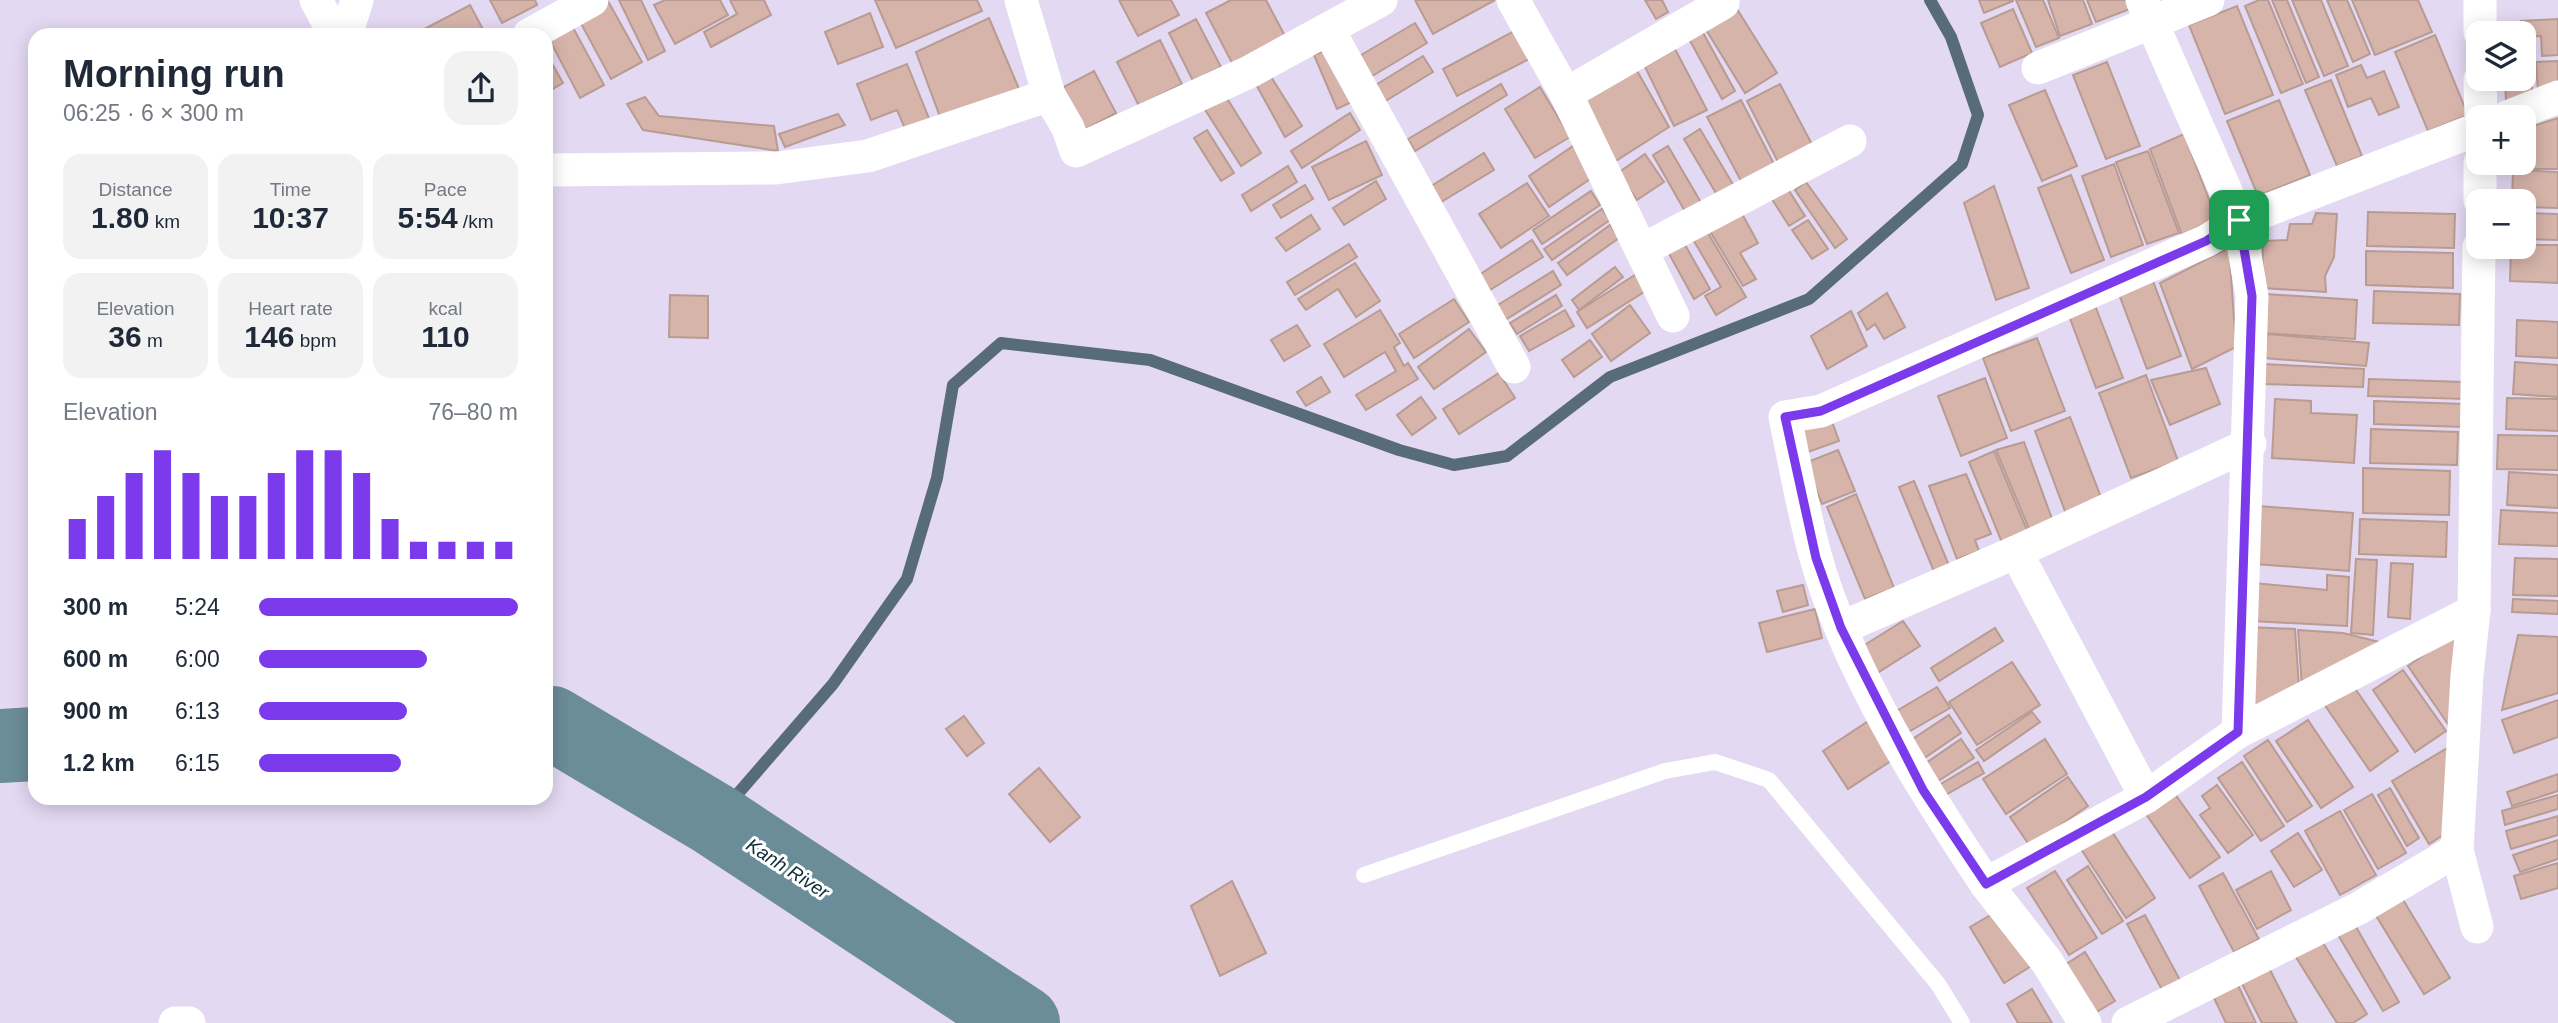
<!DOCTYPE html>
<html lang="en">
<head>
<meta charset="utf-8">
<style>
  :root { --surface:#fff; --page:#f2f2f3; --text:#1f2937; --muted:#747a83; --accent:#7c3aed }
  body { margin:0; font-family:Helvetica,sans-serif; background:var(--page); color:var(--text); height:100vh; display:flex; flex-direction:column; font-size:26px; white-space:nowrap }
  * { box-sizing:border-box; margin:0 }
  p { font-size:23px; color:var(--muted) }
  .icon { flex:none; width:38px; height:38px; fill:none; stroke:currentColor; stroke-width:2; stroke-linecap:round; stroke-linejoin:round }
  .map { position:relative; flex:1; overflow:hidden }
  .sheet { position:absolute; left:28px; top:28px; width:525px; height:777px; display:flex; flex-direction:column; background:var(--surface); border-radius:21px; box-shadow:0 4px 18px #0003 }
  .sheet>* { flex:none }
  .controls { position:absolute; left:2466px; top:21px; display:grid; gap:14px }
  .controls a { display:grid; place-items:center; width:70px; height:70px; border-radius:14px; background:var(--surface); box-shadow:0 4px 18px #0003; font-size:35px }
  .pin { position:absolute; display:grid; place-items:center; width:60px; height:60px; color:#fff; margin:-30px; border-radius:14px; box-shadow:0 4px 10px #0006 }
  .round { display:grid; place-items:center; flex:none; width:74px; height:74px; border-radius:21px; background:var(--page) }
  .headline { display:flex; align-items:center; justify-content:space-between; height:119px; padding:0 35px }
  h1 { font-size:38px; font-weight:600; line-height:52px }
  .figures { display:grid; grid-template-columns:repeat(3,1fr); gap:10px; height:119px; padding:7px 35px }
  .figures div { display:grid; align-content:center; border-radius:18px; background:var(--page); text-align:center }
  .figures b { font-size:30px; font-weight:600 }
  .figures small { font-size:19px; font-weight:400 }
  .figures p { font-size:19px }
  .chart { height:196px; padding:14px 35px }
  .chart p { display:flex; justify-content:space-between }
  .chart svg { width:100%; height:126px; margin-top:7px; stroke:var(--accent); stroke-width:6 }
  ul { padding:0 35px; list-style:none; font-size:23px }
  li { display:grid; grid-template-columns:112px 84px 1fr; align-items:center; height:52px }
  li i { height:18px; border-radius:9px; background:var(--accent) }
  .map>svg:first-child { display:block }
</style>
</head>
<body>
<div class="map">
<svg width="2558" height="1023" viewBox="0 0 2558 1023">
  <rect width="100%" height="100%" fill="#e4d9f2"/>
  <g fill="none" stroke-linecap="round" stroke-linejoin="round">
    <polyline stroke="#576c78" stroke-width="12" points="715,820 833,684 907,579 937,478 953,385 1001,343 1150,360 1399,450 1454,465 1507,456 1610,377 1809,299 1962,164 1978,115 1951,37 1930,0"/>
    <g stroke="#6b8c99" stroke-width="74">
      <polyline points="546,723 552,723 715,820 1023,1023"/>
      <polyline points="0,746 35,744"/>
    </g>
  </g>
  <g fill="#d6b4aa" stroke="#b89b92" stroke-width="2">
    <polygon points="490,0 535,0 537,5 502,23"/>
    <polygon points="619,0 641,0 665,51 648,60"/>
    <polygon points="665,0 720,0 728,15 675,44 654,5"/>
    <polygon points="730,0 764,0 771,15 711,47 704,32 737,14"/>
    <polygon points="875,0 977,0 982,11 896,48"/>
    <polygon points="1119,0 1171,0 1179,15 1138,36"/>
    <polygon points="1231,0 1266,0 1285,36 1232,63 1206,13"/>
    <polygon points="1415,0 1495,0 1433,34"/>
    <polygon points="1645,0 1662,0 1668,12 1656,19"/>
    <polygon points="1979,0 2013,0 2013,1 1984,13"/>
    <polygon points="2016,0 2043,0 2059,38 2036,47"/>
    <polygon points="2048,0 2083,0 2092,24 2060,36"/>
    <polygon points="2087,0 2126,0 2130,9 2096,22"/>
    <polygon points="2259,0 2268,0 2303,84 2281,93 2245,6"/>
    <polygon points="2272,0 2287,0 2319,77 2306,83"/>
    <polygon points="2292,0 2321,0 2348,66 2324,76"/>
    <polygon points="2327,0 2347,0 2370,54 2353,62"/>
    <polygon points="2352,0 2418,0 2432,32 2375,55"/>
    <polygon points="608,1 642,62 611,79 578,18"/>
    <polygon points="470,5 486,35 413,35"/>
    <polygon points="2237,6 2273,95 2225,114 2189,25"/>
    <polygon points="1737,9 1777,73 1745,93 1705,28"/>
    <polygon points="2013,9 2032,53 2000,67 1981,23"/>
    <polygon points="870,13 883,47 838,64 825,32"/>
    <polygon points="989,18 1019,89 943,125 916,52"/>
    <polygon points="1196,19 1221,67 1193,81 1169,33"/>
    <polygon points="2558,19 2558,55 2542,56 2541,36 2524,37 2521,21"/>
    <polygon points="570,22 604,85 580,98 547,35"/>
    <polygon points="1415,23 1427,43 1364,81 1351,61"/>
    <polygon points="1701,29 1735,91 1722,99 1688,37"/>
    <polygon points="1516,30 1531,58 1457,96 1443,69"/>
    <polygon points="2435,35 2468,115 2428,131 2395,52"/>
    <polygon points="1160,40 1182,84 1139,106 1117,62"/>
    <polygon points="1331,48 1354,101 1337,109 1314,55"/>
    <polygon points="1675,49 1707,110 1674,126 1645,67"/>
    <polygon points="546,53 563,83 546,93"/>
    <polygon points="1423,56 1433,72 1384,102 1374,86"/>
    <polygon points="2558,61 2558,86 2538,92 2536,62"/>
    <polygon points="2107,62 2140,146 2106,159 2073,75"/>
    <polygon points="2524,62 2532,62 2532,97 2506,102 2505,79 2524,79"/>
    <polygon points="907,64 930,121 906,131 897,110 871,120 857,84"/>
    <polygon points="2361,65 2367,78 2384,71 2399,107 2379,115 2371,98 2348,107 2336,75"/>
    <polygon points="1636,69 1669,127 1611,164 1578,104"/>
    <polygon points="1094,71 1116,113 1082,131 1060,89"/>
    <polygon points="1268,72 1302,126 1285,137 1253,79"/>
    <polygon points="2331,80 2362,156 2337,166 2305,90"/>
    <polygon points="1501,84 1507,95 1415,151 1408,139"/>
    <polygon points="1780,84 1814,148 1780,166 1747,101"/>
    <polygon points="1540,87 1570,137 1535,158 1505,109"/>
    <polygon points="2045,90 2077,166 2042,181 2009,105"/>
    <polygon points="1225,95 1261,153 1241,166 1204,108"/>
    <polygon points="645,97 659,116 774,126 778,151 643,130 627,104"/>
    <polygon points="1741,100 1774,164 1741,181 1707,117"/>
    <polygon points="2279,100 2310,175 2258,196 2227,121"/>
    <polygon points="1350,113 1360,130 1302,168 1291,151"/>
    <polygon points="838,114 845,125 785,147 779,134"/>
    <polygon points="2558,118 2558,169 2514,169 2514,163 2524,163 2524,129"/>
    <polygon points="1700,129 1737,191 1720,200 1684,139"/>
    <polygon points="1207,130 1234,173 1221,181 1194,138"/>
    <polygon points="2184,134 2216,218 2182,235 2150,149"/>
    <polygon points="1366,141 1382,175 1329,200 1312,167"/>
    <polygon points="1576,144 1596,175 1549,207 1529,176"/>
    <polygon points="1668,146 1703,206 1687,215 1653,155"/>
    <polygon points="2148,151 2179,233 2147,244 2116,162"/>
    <polygon points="1484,153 1494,170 1438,204 1428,188"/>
    <polygon points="1645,154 1664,182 1637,200 1618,173"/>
    <polygon points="2114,164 2143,245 2111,257 2082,176"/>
    <polygon points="1288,166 1297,182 1251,211 1242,195"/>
    <polygon points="2513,170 2558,172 2558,208 2524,207 2524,201 2512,201"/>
    <polygon points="2071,175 2104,260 2071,273 2038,188"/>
    <polygon points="1376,181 1386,199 1344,225 1333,208"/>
    <polygon points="1806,182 1847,239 1835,248 1795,190"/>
    <polygon points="1527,183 1549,216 1501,248 1479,214"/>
    <polygon points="1305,185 1313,199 1281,218 1273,205"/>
    <polygon points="1786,186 1805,216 1789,226 1770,196"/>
    <polygon points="1994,186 2029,288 1996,300 1964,203"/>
    <polygon points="1591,191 1600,205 1542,244 1533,230"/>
    <polygon points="1602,209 1610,220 1552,260 1544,249"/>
    <polygon points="1740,210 1758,243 1740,253 1756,279 1743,286 1708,228"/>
    <polygon points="2368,212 2455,214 2454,248 2367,246"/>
    <polygon points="2316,213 2337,214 2334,257 2325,276 2326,292 2262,288 2263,241 2287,240 2290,224 2312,224"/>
    <polygon points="2524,213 2558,214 2558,240 2524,239"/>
    <polygon points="1311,215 1320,229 1286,251 1276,238"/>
    <polygon points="1808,220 1828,249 1812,259 1792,230"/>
    <polygon points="1610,225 1619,238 1567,275 1558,263"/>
    <polygon points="1705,228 1746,297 1716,315 1705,296 1721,287 1691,236"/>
    <polygon points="1532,240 1543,257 1490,290 1479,275"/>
    <polygon points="1684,243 1710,289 1694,299 1668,252"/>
    <polygon points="1349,244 1357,257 1295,295 1287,282"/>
    <polygon points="2524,245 2558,245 2558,283 2510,281 2511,247"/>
    <polygon points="2229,248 2236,347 2192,369 2160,283"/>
    <polygon points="2366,251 2453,253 2453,288 2366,285"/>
    <polygon points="1355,263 1380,301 1356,317 1338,289 1306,310 1298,299"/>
    <polygon points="1615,267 1623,277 1579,310 1572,300"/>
    <polygon points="1553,271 1561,285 1502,322 1493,308"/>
    <polygon points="1641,271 1652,287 1587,328 1577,312"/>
    <polygon points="2150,273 2181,356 2147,369 2116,286"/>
    <polygon points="2374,291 2460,294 2459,325 2373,323"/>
    <polygon points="1887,293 1905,327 1884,339 1875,324 1867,330 1858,313"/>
    <polygon points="2266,294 2357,300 2355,339 2263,333"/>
    <polygon points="670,295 708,296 708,338 669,337"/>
    <polygon points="1556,295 1562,306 1517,334 1510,323"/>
    <polygon points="2091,295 2123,378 2096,388 2065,305"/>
    <polygon points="1454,299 1469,322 1414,358 1399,334"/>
    <polygon points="1630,305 1650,333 1611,361 1592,334"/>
    <polygon points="1380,310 1400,343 1394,347 1404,366 1408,363 1418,379 1366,410 1356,395 1396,371 1385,352 1344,377 1324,344"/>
    <polygon points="1565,310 1574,326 1529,351 1520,336"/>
    <polygon points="1851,311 1867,346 1827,369 1811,336"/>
    <polygon points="2517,320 2558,322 2558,358 2516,356"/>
    <polygon points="1297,325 1310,346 1284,361 1271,340"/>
    <polygon points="1469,329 1486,352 1434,389 1418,367"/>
    <polygon points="2267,334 2369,343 2366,366 2264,358"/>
    <polygon points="2037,338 2065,411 2011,431 1983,358"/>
    <polygon points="1590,340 1602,357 1574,377 1562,360"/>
    <polygon points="2515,362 2558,365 2558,397 2513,394"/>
    <polygon points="2263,364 2364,369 2363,387 2262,384"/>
    <polygon points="2206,368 2220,404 2170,425 2151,380"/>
    <polygon points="1499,373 1515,398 1459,434 1443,409"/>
    <polygon points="2146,375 2178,461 2131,478 2099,393"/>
    <polygon points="1321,377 1330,392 1306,406 1297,392"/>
    <polygon points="1985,378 2007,438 1961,456 1938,396"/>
    <polygon points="2369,379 2465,382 2465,399 2368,396"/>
    <polygon points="1421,397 1436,418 1412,435 1397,415"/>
    <polygon points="2507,398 2558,399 2558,431 2506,429"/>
    <polygon points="2275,399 2311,401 2311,413 2357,415 2354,463 2272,458"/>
    <polygon points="2374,401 2465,404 2464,427 2374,424"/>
    <polygon points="1830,416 1839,441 1808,452 1799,427"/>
    <polygon points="2070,417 2102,500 2066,514 2035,431"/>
    <polygon points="2371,429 2458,432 2457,465 2370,463"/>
    <polygon points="2498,435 2558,436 2558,470 2497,469"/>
    <polygon points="2024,442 2055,527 2032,536 1996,450"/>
    <polygon points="1838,450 1855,491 1822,504 1805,463"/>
    <polygon points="1994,451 2029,535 2003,545 1969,462"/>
    <polygon points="2363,468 2450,471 2449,515 2363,513"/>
    <polygon points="2509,472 2558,475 2558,508 2507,505"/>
    <polygon points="1966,474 1991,534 1975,540 1979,551 1957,559 1929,486"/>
    <polygon points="1914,481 1950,568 1935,574 1899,487"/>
    <polygon points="1856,494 1894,588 1865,599 1827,507"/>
    <polygon points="2258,506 2353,513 2349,571 2255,564"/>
    <polygon points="2501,510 2558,513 2558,546 2499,544"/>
    <polygon points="2360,519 2447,522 2446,557 2359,554"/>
    <polygon points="2515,558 2558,559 2558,596 2513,595"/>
    <polygon points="2356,559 2377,560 2373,635 2351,633"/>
    <polygon points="2391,563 2413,564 2410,619 2388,617"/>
    <polygon points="2327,575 2349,577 2347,626 2252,621 2254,583 2327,590"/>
    <polygon points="1803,585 1808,605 1783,612 1777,591"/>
    <polygon points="2513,599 2558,601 2558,614 2512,612"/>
    <polygon points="1815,609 1822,638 1767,652 1759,623"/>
    <polygon points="1903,621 1920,646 1874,675 1858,649"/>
    <polygon points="2248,627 2295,629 2299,686 2256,707 2245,702"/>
    <polygon points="1995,628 2003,641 1939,681 1931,668"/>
    <polygon points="2298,630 2343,633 2380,642 2302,686"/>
    <polygon points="2452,635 2460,639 2452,730 2408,666"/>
    <polygon points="2518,635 2558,637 2558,693 2502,710"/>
    <polygon points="2012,662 2040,705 1977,745 1949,702"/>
    <polygon points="2403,670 2446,731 2415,752 2373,690"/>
    <polygon points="2352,684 2398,751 2370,771 2324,704"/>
    <polygon points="1937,687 1950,708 1905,734 1893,713"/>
    <polygon points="2558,700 2558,737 2514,753 2502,720"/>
    <polygon points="2032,712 2040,722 1984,761 1976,750"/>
    <polygon points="1949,715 1961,733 1920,761 1908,742"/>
    <polygon points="964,716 984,743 967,756 946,729"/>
    <polygon points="1873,718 1897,757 1848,789 1823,751"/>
    <polygon points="2308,720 2353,787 2321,808 2276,741"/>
    <polygon points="1961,739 1974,758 1932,785 1920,767"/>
    <polygon points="2045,739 2067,774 2006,814 1983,779"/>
    <polygon points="2268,740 2312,806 2287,822 2244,756"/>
    <polygon points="2449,747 2454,828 2429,844 2392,781"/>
    <polygon points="1978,762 1984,773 1935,801 1929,791"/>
    <polygon points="2242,762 2284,826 2261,841 2218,778"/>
    <polygon points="1039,768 1080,817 1050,842 1009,794"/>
    <polygon points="2558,774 2558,791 2512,806 2507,792"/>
    <polygon points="2068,777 2088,806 2030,846 2010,817"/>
    <polygon points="2217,785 2253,835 2228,853 2200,815 2210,808 2202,796"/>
    <polygon points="2390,788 2419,838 2407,846 2378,795"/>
    <polygon points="2175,794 2220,857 2190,878 2146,814"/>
    <polygon points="2372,794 2406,853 2378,869 2344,810"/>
    <polygon points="2558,795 2558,809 2505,825 2502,811"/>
    <polygon points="2340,811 2376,875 2340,895 2305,831"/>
    <polygon points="2558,816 2558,835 2511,849 2506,831"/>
    <polygon points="2111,830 2155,898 2126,918 2081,849"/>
    <polygon points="2298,833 2322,870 2294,887 2271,851"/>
    <polygon points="2558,840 2558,859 2520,872 2513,855"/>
    <polygon points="2558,863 2558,888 2521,899 2514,876"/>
    <polygon points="2088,866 2123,921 2102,934 2067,880"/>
    <polygon points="2055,871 2097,938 2069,955 2027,888"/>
    <polygon points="2271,871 2291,910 2257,929 2236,890"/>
    <polygon points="2223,873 2259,939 2234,952 2199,886"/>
    <polygon points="1232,881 1266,953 1220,976 1191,906"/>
    <polygon points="2402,898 2450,978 2424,994 2375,914"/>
    <polygon points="1999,910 2033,965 2004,983 1970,927"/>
    <polygon points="2145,915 2180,980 2162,990 2127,924"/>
    <polygon points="2351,918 2399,1002 2383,1011 2334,928"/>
    <polygon points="2320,938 2367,1014 2353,1023 2337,1023 2294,954"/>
    <polygon points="2085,952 2115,1001 2090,1016 2060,968"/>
    <polygon points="2265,960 2297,1023 2262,1023 2237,974"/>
    <polygon points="2236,981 2256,1023 2226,1023 2212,994"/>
    <polygon points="2032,989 2052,1023 2018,1023 2007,1004"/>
  </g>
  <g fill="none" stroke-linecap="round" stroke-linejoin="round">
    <polyline stroke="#fff" stroke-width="16" points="1364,875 1665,771 1715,762 1769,780 1938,984 1962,1023"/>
    <g stroke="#fff" stroke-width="33">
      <polyline points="316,0 335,35"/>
      <polyline points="1021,0 1049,95 1068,128 1076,151 1249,72 1381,0"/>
      <polyline points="1513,0 1566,94 1673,316"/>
      <polyline points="2142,0 2239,221 2252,296 2238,732"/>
      <polyline points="2480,0 2480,33"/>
      <polyline points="1328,29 1514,367"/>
      <polyline points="346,35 357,0"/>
      <polyline points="529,35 592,0"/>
      <polyline points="2038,68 2208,0"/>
      <polyline points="2480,79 2481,117"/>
      <polyline points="1566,94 1723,3"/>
      <polyline points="2507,117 2558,97"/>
      <polyline points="546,170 776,168 868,156 1049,95"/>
      <polyline points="2480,201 2480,163"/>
      <polyline points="1642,250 1850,141"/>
      <polyline points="2016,552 2146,797"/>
      <path d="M2474,611L2238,732L2146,797L1986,884C1921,787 1848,671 1816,558C1803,512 1795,464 1785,417L1821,411L2206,241L2239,221L2478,129"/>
      <polyline points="1841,628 2016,552 2250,444"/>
      <polyline points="1986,884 2047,962 2085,1023"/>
      <polyline points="2477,927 2457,850 2467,675 2474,611 2479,247"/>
      <polyline points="175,1023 189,1023"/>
      <polyline points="2128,1023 2359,908 2457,850"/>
    </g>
  </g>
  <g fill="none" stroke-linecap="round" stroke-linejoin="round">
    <g stroke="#fff" stroke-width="14">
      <polygon id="route" points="2239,220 2252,296 2238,732 2146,797 1986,884 1923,790 1841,628 1816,558 1785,417 1821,411 2206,241"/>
    </g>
    <use href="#route" stroke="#7c3aed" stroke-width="9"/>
  </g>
  <g text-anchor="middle" stroke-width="6" stroke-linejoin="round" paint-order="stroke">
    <g font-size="19" font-style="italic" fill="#0c2e39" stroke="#fff">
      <text transform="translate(788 868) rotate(33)" y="7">Kanh River</text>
    </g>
  </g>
</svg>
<div class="controls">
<a><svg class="icon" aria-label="layers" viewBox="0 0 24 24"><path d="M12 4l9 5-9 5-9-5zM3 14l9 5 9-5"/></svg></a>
<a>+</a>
<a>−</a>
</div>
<div class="pin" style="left:2239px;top:220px;background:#1e9e55"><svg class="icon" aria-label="arrive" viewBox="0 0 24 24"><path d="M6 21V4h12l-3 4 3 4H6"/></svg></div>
<section class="sheet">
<div class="headline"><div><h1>Morning run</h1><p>06:25 · 6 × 300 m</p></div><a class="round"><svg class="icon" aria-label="share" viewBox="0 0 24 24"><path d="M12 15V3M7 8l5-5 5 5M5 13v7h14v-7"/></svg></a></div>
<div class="figures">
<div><p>Distance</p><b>1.80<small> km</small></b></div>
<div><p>Time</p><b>10:37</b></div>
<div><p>Pace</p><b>5:54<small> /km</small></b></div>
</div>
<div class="figures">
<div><p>Elevation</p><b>36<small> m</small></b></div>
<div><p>Heart rate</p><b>146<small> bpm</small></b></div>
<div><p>kcal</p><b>110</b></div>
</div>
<div class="chart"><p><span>Elevation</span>76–80 m</p>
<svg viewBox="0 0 160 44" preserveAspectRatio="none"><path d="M5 44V30M15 44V22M25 44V14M35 44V6M45 44V14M55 44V22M65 44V22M75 44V14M85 44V6M95 44V6M105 44V14M115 44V30M125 44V38M135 44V38M145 44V38M155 44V38"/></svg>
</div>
<ul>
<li><b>300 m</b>5:24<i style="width:100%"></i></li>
<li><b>600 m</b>6:00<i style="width:65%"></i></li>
<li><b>900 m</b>6:13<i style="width:57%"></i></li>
<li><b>1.2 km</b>6:15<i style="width:55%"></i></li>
</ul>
</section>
</div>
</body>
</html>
